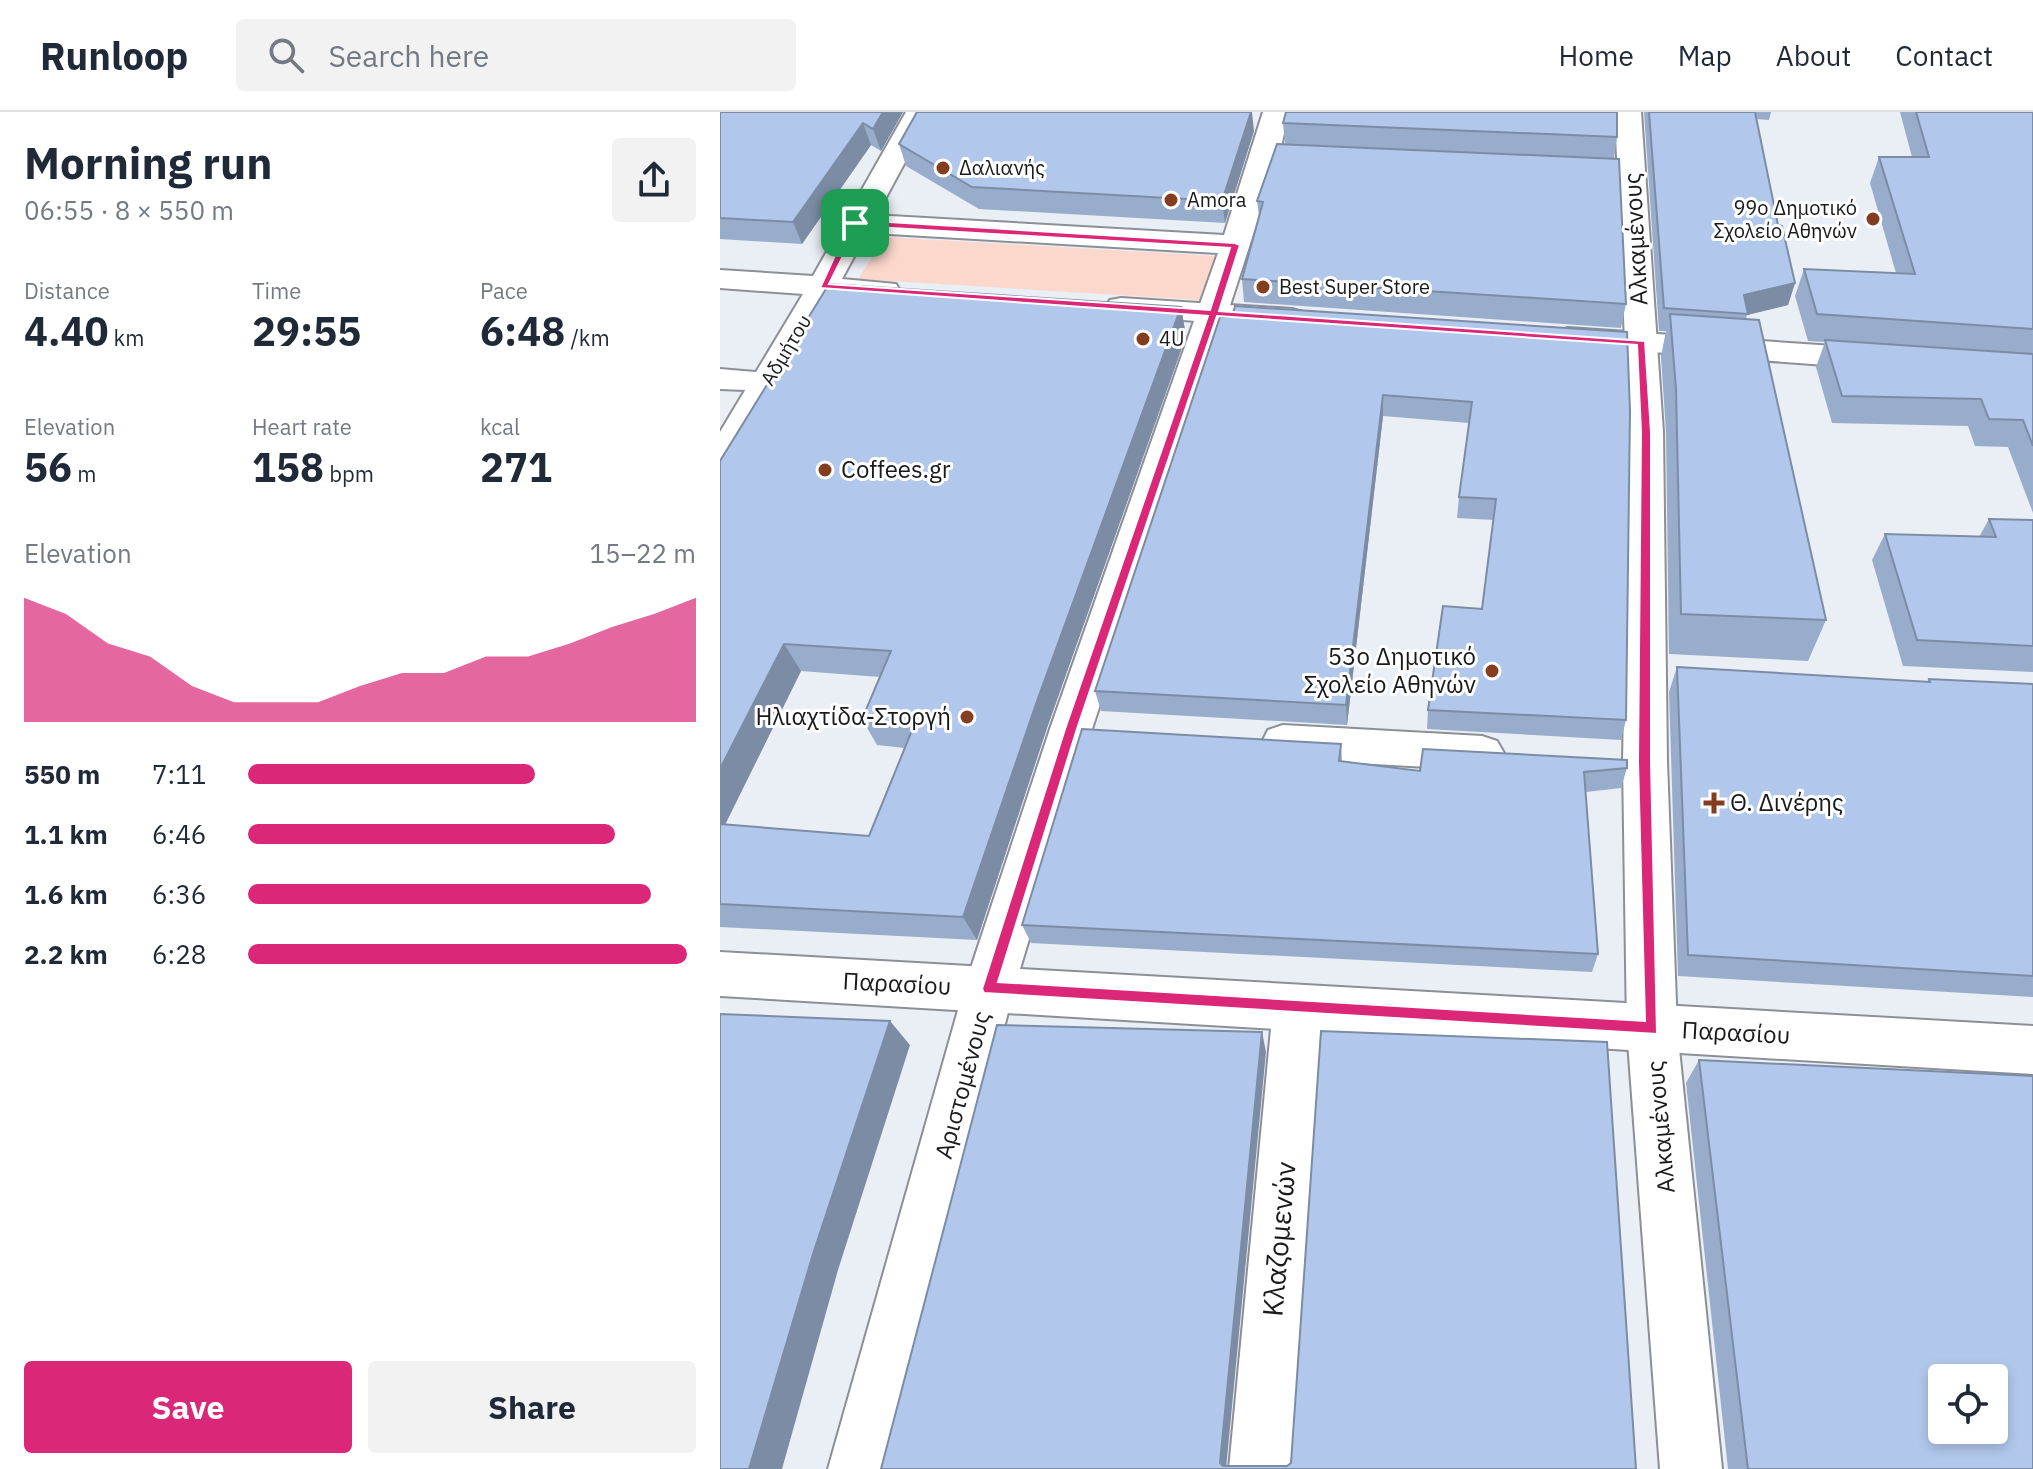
<!DOCTYPE html>
<html lang="en">
<head>
<meta charset="utf-8">
<style>
  :root { --surface:#fff; --page:#f2f2f3; --text:#1f2937; --muted:#747a83; --line:#e0e1e3; --accent:#db2777 }
  body { margin:0; font-family:"IBM Plex Sans",sans-serif; background:var(--page); color:var(--text); height:100vh; display:flex; flex-direction:column; font-size:30px; white-space:nowrap }
  * { box-sizing:border-box; margin:0 }
  p { font-size:26px; color:var(--muted) }
  .icon { flex:none; width:44px; height:44px; fill:none; stroke:currentColor; stroke-width:2; stroke-linecap:round; stroke-linejoin:round }
  .map { position:relative; flex:1; overflow:hidden }
  .drawer { display:flex; flex-direction:column; background:var(--surface); width:720px }
  .drawer>* { flex:none }
  .fabs { position:absolute; left:1208px; top:1252px; display:grid; gap:16px }
  .fabs a { display:grid; place-items:center; width:80px; height:80px; border-radius:8px; background:var(--surface); box-shadow:0 4px 12px #0003; font-size:40px }
  .pin { position:absolute; display:grid; place-items:center; width:68px; height:68px; color:#fff; margin:-34px; border-radius:16px; box-shadow:0 4px 12px #0006 }
  .round { display:grid; place-items:center; flex:none; width:84px; height:84px; border-radius:8px; background:var(--page) }
  .headline { display:flex; align-items:center; justify-content:space-between; height:136px; padding:0 24px }
  h1 { font-size:44px; font-weight:700; line-height:60px }
  .figures { display:grid; grid-template-columns:repeat(3,1fr); gap:12px; height:136px; padding:8px 24px }
  .figures div { display:grid; align-content:center }
  .figures b { font-size:40px; font-weight:700 }
  .figures small { font-size:22px; font-weight:400 }
  .figures p { font-size:22px }
  .chart { height:224px; padding:16px 24px }
  .chart p { display:flex; justify-content:space-between }
  .chart svg { width:100%; height:144px; margin-top:8px; fill:var(--accent); opacity:.7 }
  .action { display:flex; gap:16px; margin-top:auto; padding:16px 24px }
  .action a { flex:1; height:92px; border-radius:8px; background:var(--accent); color:#fff; font-size:32px; font-weight:700; line-height:92px; text-align:center }
  .action a+a { background:var(--page); color:var(--text) }
  ul { padding:0 24px; list-style:none; font-size:26px }
  li { display:grid; grid-template-columns:128px 96px 1fr; align-items:center; height:60px }
  li i { height:20px; border-radius:10px; background:var(--accent) }
  header { display:flex; align-items:center; gap:48px; box-sizing:border-box; height:112px; padding:0 40px; background:var(--surface); border-bottom:2px solid var(--line) }
  header strong { font-size:38px }
  nav { display:flex; gap:44px; margin-inline-start:auto; font-size:28px }
  .search { width:560px; height:72px; background:var(--page); display:flex; align-items:center; gap:20px; box-sizing:border-box; padding:0 28px; border-radius:8px; color:var(--muted); font-size:30px }
  main { display:flex; flex:1; min-height:0 }
  .map>svg:first-child { display:block }
</style>
</head>
<body>
<header>
<strong>Runloop</strong>
<div class="search"><svg class="icon" aria-label="search" viewBox="0 0 24 24"><circle cx="10" cy="10" r="6"/><path d="M15 15l6 6"/></svg>Search here</div>
<nav><a>Home</a><a>Map</a><a>About</a><a>Contact</a></nav>
</header>
<main>
<section class="drawer">
<div class="headline"><div><h1>Morning run</h1><p>06:55 · 8 × 550 m</p></div><a class="round"><svg class="icon" aria-label="share" viewBox="0 0 24 24"><path d="M12 15V3M7 8l5-5 5 5M5 13v7h14v-7"/></svg></a></div>
<div class="figures">
<div><p>Distance</p><b>4.40<small> km</small></b></div>
<div><p>Time</p><b>29:55</b></div>
<div><p>Pace</p><b>6:48<small> /km</small></b></div>
</div>
<div class="figures">
<div><p>Elevation</p><b>56<small> m</small></b></div>
<div><p>Heart rate</p><b>158<small> bpm</small></b></div>
<div><p>kcal</p><b>271</b></div>
</div>
<div class="chart"><p><span>Elevation</span>15–22 m</p>
<svg viewBox="0 0 160 44" preserveAspectRatio="none"><path d="M0 44V6L10 11L20 20L30 24L40 33L50 38L60 38L70 38L80 33L90 29L100 29L110 24L120 24L130 20L140 15L150 11L160 6V44z"/></svg>
</div>
<ul>
<li><b>550 m</b>7:11<i style="width:64%"></i></li>
<li><b>1.1 km</b>6:46<i style="width:82%"></i></li>
<li><b>1.6 km</b>6:36<i style="width:90%"></i></li>
<li><b>2.2 km</b>6:28<i style="width:98%"></i></li>
</ul>
<div class="action"><a>Save</a><a>Share</a></div>
</section>
<div class="map">
<svg width="1313" height="1357" viewBox="0 0 1313 1357">
  <rect width="100%" height="100%" fill="#eaeef5"/>
  <polygon fill="#fbd8cb" points="165,125 496,144 482,188 138,167"/>
  <g fill="none" stroke-linecap="round" stroke-linejoin="round">
    <g stroke="#8c9096" stroke-width="4">
      <polygon id="pedestrian" points="0,257 58,262 63,269 58,276 47,279 0,277"/>
    </g>
    <g stroke="#8c9096" stroke-width="4">
      <g id="minor">
        <polygon points="543,0 569,0 559,43 372,617 294,877 170,1357 108,1357 244,877 330,617 498,141 135,120 125,117 120,111 125,105 135,102 504,123"/>
        <polygon points="895,0 921,0 943,320 947,650 957,917 1002,1357 940,1357 907,917 903,650 909,320"/>
        <polygon points="563,613 762,624 777,629 784,641 777,653 762,658 563,647 548,642 542,630 548,618"/>
        <polygon points="578,873 596,880 603,896 571,1357 509,1357 553,896 560,880"/>
      </g>
    </g>
    <g stroke="#8c9096" stroke-width="4">
      <g id="tertiary">
        <polygon points="186,0 212,0 122,167 176,172 180,179 176,186 165,188 112,184 13,357 0,361 0,320 83,182 0,176 0,158 93,164"/>
        <polygon points="401,186 572,197 583,200 588,207 583,214 572,217 390,202 385,195 390,188"/>
        <polygon points="848,216 1159,237 1171,240 1175,247 1171,254 1159,257 837,233 832,226 837,219"/>
        <polygon points="0,840 1313,914 1313,962 0,884"/>
      </g>
    </g>
    <use href="#pedestrian" fill="#fff" fill-rule="evenodd"/>
    <use href="#minor" fill="#fff" fill-rule="evenodd"/>
    <use href="#tertiary" fill="#fff" fill-rule="evenodd"/>
  </g>
  <g fill="#98accb" fill-rule="evenodd">
    <polygon points="0,0 183,0 161,39 151,33 82,132 0,127"/>
    <polygon points="924,0 1051,0 1049,8 1036,7 1058,113 1075,171 1068,193 1027,203 1026,207 1106,508 1088,549 949,542 946,320 941,244 946,219 939,219"/>
    <polygon points="1180,0 1313,0 1313,401 1288,335 1255,334 1248,314 1112,311 1096,255 1105,230 1088,229 1075,184 1084,157 1176,161 1150,71 1159,45 1192,45"/>
    <polygon points="563,11 897,25 894,46 906,192 901,216 524,190 522,167 539,104 537,89 565,32"/>
    <polygon points="534,19 505,111 259,97 186,54 179,32"/>
    <path d="M461,195L466,224L327,616L257,828L0,815V349ZM81,559L160,565L142,607L157,633L185,636L149,724L5,712Z"/>
    <polygon points="500,205 907,220 906,608 901,628 707,617 708,598 762,497 774,408 737,406 739,385 749,311 663,304 627,613 381,599 375,579"/>
    <polygon points="1269,407 1313,408 1313,560 1183,554 1152,448 1165,422 1259,425"/>
    <polygon points="957,555 1207,570 1209,567 1313,572 1313,885 958,864 949,580"/>
    <polygon points="621,632 622,649 700,659 907,656 901,676 866,680 878,842 872,860 311,831 302,813"/>
    <polygon points="979,948 1313,1357 1008,1357 966,971"/>
  </g>
  <g fill="#7c8ca5">
    <polygon points="163,0 183,0 161,39 153,17"/>
    <polygon points="531,0 532,0 534,19 505,111 502,89"/>
    <polygon points="143,11 151,33 82,132 73,110"/>
    <polygon points="1075,171 1068,193 1027,203 1024,183"/>
    <polygon points="461,195 466,224 327,616 257,828 243,805 317,589"/>
    <polygon points="663,283 663,304 627,613 626,593"/>
    <polygon points="64,532 81,559 0,723 0,657"/>
    <polygon points="170,909 190,933 118,1158 62,1357 29,1357 93,1142"/>
    <polygon points="542,920 546,940 506,1357 500,1351"/>
  </g>
  <g fill="#b1c8ec" stroke="#7c8ca5" stroke-width="2" fill-rule="evenodd">
    <polygon points="0,0 163,0 153,17 143,11 73,110 0,106"/>
    <polygon points="197,0 531,0 502,89 252,75 179,32"/>
    <polygon points="566,0 897,0 897,25 563,11"/>
    <polygon points="929,0 1035,0 1058,113 1062,114 1075,171 1024,183 1028,202 944,196"/>
    <polygon points="1196,0 1313,0 1313,217 1097,202 1084,157 1195,162 1159,45 1209,45"/>
    <polygon points="557,32 899,47 906,192 522,167 543,90 537,89"/>
    <polygon points="109,172 461,195 317,589 243,805 0,792 0,712 149,724 195,611 142,607 171,539 64,532 0,657 0,349"/>
    <polygon points="515,194 907,220 910,299 906,608 708,598 723,494 762,497 776,387 739,385 752,290 663,283 626,593 375,579 500,205 512,205"/>
    <polygon points="950,202 1039,208 1106,508 961,502 956,277"/>
    <polygon points="1105,228 1313,242 1313,334 1303,308 1269,307 1261,287 1122,284"/>
    <polygon points="1269,407 1313,408 1313,534 1197,528 1165,422 1276,425"/>
    <polygon points="957,555 1210,570 1209,567 1313,572 1313,864 968,843"/>
    <polygon points="362,617 621,632 619,649 700,659 703,637 907,648 907,656 864,660 878,842 302,813"/>
    <polygon points="0,902 170,909 93,1142 29,1357 0,1357"/>
    <polygon points="277,913 542,920 500,1351 503,1354 567,1354 571,1351 601,919 887,930 916,1357 161,1357"/>
    <path d="M979,948L1313,964V1357H1028ZM1222,1266H1274V1318H1222Z"/>
  </g>
  <path fill="#db2777" stroke="#fff" stroke-width="2" fill-rule="evenodd" d="M135,108L515,131L520,133L499,199L925,229L931,320V650L937,922L264,881L262,877L345,617L488,204L100,176L130,111ZM138,114L510,136L490,198L109,172ZM497,204L917,233L921,320L918,650L925,909L278,870L357,617Z"/>
  <g fill="#853d20" stroke="#fff" stroke-width="3">
    <circle cx="223" cy="56" r="8"/>
    <circle cx="451" cy="88" r="8"/>
    <circle cx="1153" cy="107" r="8"/>
    <circle cx="543" cy="175" r="8"/>
    <circle cx="423" cy="227" r="8"/>
    <circle cx="105" cy="358" r="8"/>
    <circle cx="772" cy="559" r="8"/>
    <circle cx="247" cy="605" r="8"/>
    <path d="M990 679h8v8h8v8h-8v8h-8v-8h-8v-8h8z"/>
  </g>
  <g text-anchor="middle" stroke-width="6" stroke-linejoin="round" paint-order="stroke">
    <g font-size="20" fill="#191a1c" stroke="#fff" text-anchor="start">
      <text x="239" y="63">Δαλιανής</text>
      <text x="467" y="95">Amora</text>
      <text x="1137" y="103" text-anchor="end">99ο Δημοτικό<tspan x="1137" dy="23">Σχολείο Αθηνών</tspan></text>
      <text x="559" y="182">Best Super Store</text>
      <text x="439" y="234">4U</text>
    </g>
    <g font-size="20" fill="#191a1c" stroke="#fff">
      <text transform="translate(66 238) rotate(-59)" y="7">Αδμήτου</text>
    </g>
    <g font-size="24" fill="#191a1c" stroke="#fff">
      <text transform="translate(916 127) rotate(-93)" y="8">Αλκαμένους</text>
      <text transform="translate(177 872) rotate(3)" y="8">Παρασίου</text>
      <text transform="translate(1016 921) rotate(3)" y="8">Παρασίου</text>
      <text transform="translate(243 973) rotate(-75)" y="8">Αριστομένους</text>
      <text transform="translate(941 1015) rotate(-95)" y="8">Αλκαμένους</text>
    </g>
    <g font-size="24" fill="#191a1c" stroke="#fff" text-anchor="start">
      <text x="121" y="366">Coffees.gr</text>
      <text x="756" y="553" text-anchor="end">53ο Δημοτικό<tspan x="756" dy="28">Σχολείο Αθηνών</tspan></text>
      <text x="231" y="613" text-anchor="end">Ηλιαχτίδα-Στοργή</text>
      <text x="1010" y="699">Θ. Δινέρης</text>
    </g>
    <g font-size="28" fill="#191a1c" stroke="#fff">
      <text transform="translate(559 1127) rotate(-85)" y="10">Κλαζομενών</text>
    </g>
  </g>
</svg>
<div class="fabs">
<a><svg class="icon" aria-label="locate" viewBox="0 0 24 24"><circle cx="12" cy="12" r="6"/><path d="M12 2v4M12 18v4M2 12h4M18 12h4"/></svg></a>
</div>
<div class="pin" style="left:135px;top:111px;background:#1e9e55"><svg class="icon" aria-label="arrive" viewBox="0 0 24 24"><path d="M6 21V4h12l-3 4 3 4H6"/></svg></div>
</div>
</main>
</body>
</html>
